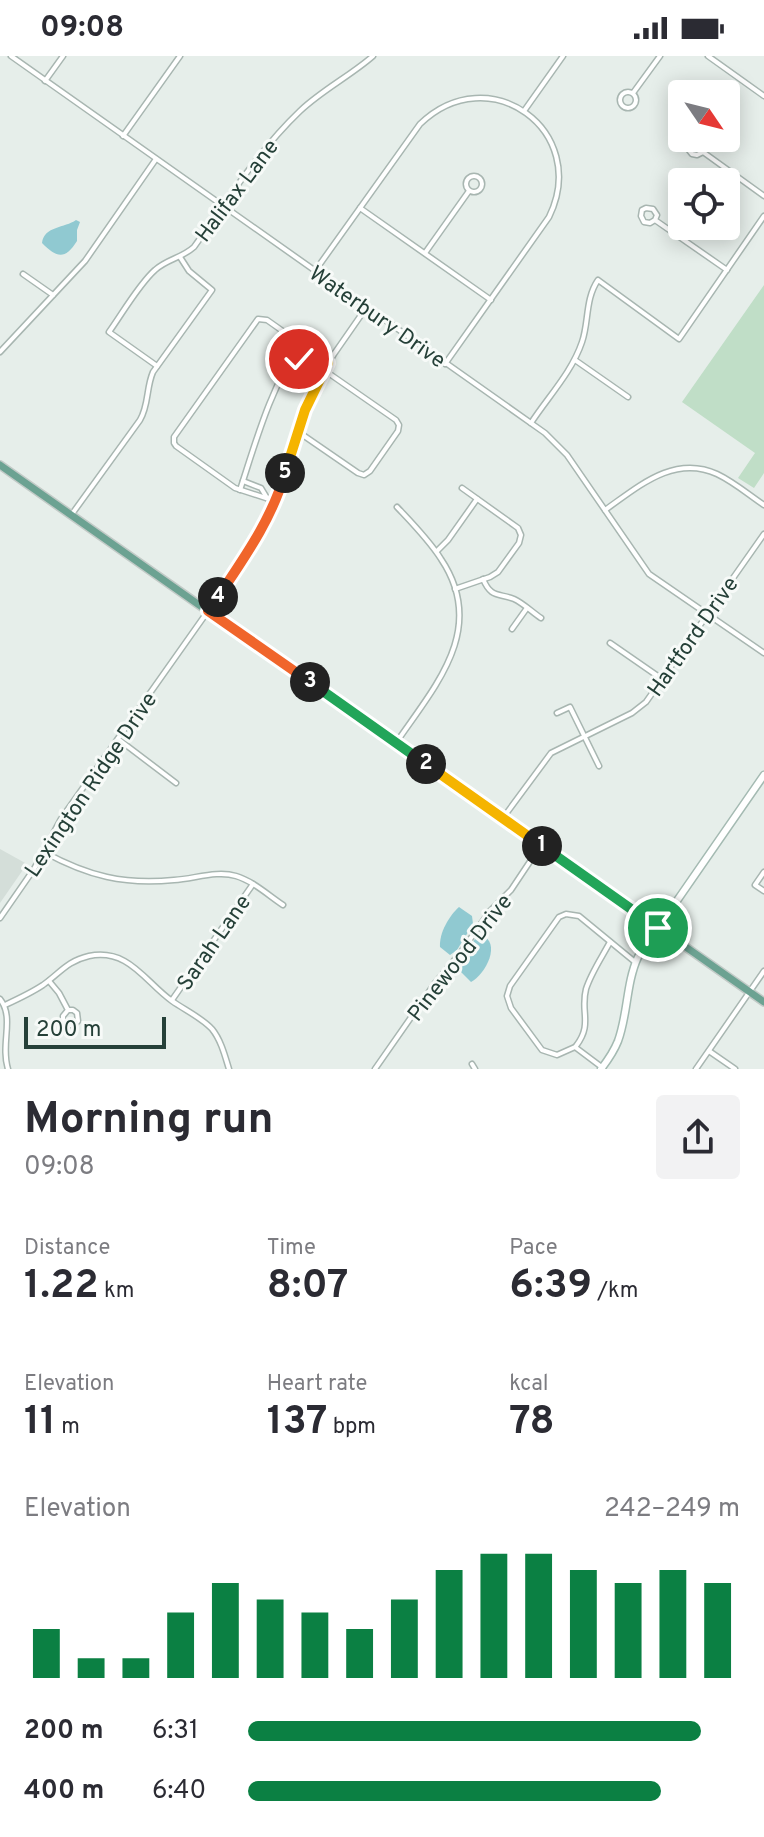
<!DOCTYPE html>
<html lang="en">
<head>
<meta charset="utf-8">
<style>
  :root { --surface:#fff; --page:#f2f2f3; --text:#2b2b33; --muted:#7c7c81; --accent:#0b8043 }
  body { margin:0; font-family:Overpass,sans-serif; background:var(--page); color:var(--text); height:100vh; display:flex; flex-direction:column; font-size:30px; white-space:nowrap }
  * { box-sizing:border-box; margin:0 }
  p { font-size:26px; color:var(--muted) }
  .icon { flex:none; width:44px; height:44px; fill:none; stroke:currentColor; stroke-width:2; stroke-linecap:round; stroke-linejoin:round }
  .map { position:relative; height:1013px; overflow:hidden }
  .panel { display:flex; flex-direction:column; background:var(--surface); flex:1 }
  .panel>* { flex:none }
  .needle { width:52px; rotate:125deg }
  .controls { position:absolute; left:668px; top:24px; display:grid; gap:16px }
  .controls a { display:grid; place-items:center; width:72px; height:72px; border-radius:8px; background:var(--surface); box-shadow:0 4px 20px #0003; font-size:40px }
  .scale { position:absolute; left:24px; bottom:20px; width:142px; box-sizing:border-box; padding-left:8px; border:4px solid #254038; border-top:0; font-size:22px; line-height:28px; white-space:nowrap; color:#254038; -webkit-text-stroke:6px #f7faf8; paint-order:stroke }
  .pin { position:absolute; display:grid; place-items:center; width:68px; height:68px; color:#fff; margin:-34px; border:4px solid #fff; border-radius:50%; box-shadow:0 2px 8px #0007 }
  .km { position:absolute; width:40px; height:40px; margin:-20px; border-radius:50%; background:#222; color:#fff; font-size:22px; line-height:40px; text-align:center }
  .round { display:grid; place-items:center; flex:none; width:84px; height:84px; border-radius:8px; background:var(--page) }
  .summary { display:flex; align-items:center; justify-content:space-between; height:136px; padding:0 24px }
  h1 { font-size:44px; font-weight:700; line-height:60px }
  .metrics { display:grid; grid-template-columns:repeat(3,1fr); gap:12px; height:136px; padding:8px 24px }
  .metrics div { display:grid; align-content:center }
  .metrics b { font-size:40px; font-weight:700 }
  .metrics small { font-size:22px; font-weight:400 }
  .metrics p { font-size:22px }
  .chart { height:224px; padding:16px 24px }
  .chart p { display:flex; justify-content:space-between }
  .chart svg { width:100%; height:144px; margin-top:8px; stroke:var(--accent); stroke-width:6 }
  ul { padding:0 24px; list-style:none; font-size:26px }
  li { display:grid; grid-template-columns:128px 96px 1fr; align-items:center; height:60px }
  li i { height:20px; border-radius:10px; background:var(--accent) }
  .status { display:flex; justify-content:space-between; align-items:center; height:56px; padding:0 40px; background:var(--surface); direction:ltr }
  .status svg { height:22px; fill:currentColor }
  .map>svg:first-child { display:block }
</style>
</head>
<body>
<div class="status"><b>09:08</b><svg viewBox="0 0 49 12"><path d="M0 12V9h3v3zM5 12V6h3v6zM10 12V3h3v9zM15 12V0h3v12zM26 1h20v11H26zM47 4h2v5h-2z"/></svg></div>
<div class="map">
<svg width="764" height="1013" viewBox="0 0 764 1013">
  <rect width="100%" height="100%" fill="#e6eeea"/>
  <polygon fill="#d4ded9" points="0,793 27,808 0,847"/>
  <polygon fill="#c0dec7" points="764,229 764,417 754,432 738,422 755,397 682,346"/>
  <g fill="#90c9d1">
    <path d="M76,164L80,166L77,174V185C65,204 57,202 42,187C44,170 65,172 76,164Z"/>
    <path d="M459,851L472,860L473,868L457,894L450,899L440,891C439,877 449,860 459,851Z"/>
    <path d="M481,879C502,886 486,918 471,926L455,910L475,883Z"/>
  </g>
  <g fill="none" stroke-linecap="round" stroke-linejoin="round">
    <g stroke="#a8b6b1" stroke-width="7">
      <g id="street">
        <polyline points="11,0 545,377 567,399 649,518 764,597"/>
        <polyline points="708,0 764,40"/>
        <polyline points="45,25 63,0"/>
        <circle cx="628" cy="44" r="8"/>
        <polyline points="633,37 660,0"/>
        <polyline points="524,55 563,0"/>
        <polyline points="123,80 180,0"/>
        <polyline points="703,96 697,99 692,98 688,93 690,87 696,84 701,85 704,92 703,96 764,140"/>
        <circle cx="474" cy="128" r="8"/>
        <polyline points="360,152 491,244"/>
        <polyline points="655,164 650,167 644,166 641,160 642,154 646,152 653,153 657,159 655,164 727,214"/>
        <polyline points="425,197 469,135"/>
        <path d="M315,215L420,68C489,1 591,75 549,161L445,308"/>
        <polyline points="23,218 53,239"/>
        <polyline points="0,296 85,205 156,103"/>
        <polyline points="293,299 308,308 321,302"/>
        <polyline points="575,304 628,341"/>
        <path d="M157,310L109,276C122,258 139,228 155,214C167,203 182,202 194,191C227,145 258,95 300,55C322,34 350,20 373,0"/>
        <path d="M531,367C548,341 572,316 582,286C589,266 585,243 598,224L679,283L764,160"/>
        <polyline points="297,375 358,417 364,419 370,415 398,375 399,369 396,364 324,314"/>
        <polyline points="243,425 261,432 267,442"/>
        <path d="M240,434C256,385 271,330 301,288"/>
        <polyline points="275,445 235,432 176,390 174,387 174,381 258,263 267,264 328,307"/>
        <path d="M605,454C638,431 674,398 717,418C734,426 749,439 764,449"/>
        <path d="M72,458L140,364C149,349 146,332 153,316L212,234L189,215L180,201"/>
        <polyline points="437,495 448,484 477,443"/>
        <path d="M483,523C491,542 498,537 514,543C523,547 532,556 541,562"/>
        <polyline points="455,533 490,521 498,516 519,487 521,479 518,472 462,432"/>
        <polyline points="512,573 527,552"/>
        <polyline points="610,587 662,623"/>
        <polyline points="557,657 570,651 599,710"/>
        <polyline points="118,683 176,727"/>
        <path d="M396,687C435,630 488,573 441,503C429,484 412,467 397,451"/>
        <polyline points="503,762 551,697 632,657 646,646 764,478"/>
        <path d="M44,796C88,820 124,829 174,824C194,823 217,814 236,820C253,825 268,839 283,849"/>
        <polyline points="764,816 755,829 764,835"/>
        <polyline points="0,862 34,813 61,763 208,555 258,480 276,445 299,370 311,338 334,298 366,252"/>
        <polyline points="49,925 59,937 68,954 73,954 77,957 78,965 74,969 66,969 63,965 63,960 68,954"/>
        <path d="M0,943C15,962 0,988 8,1013"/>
        <polyline points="172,944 253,828"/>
        <path d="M5,949C18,943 31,937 43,929C60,917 67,905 89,900C129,892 145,926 172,945C185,954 202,962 212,973C221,984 225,1000 229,1013"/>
        <path d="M576,990C593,968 580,956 586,933C591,917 602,901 610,886"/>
        <polyline points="709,995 735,1013"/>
        <polyline points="472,1008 475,1013"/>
        <polyline points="603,1012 575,991 557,999 542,994 511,952 507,940 510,930 559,861 566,858 579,860 635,906"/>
        <polyline points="375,1013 435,927 461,896 490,855 511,834 541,789"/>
        <polyline points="696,1013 764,915"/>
      </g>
    </g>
    <g stroke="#a4bab2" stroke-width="9">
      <path id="secondary" d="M601,1013C608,1004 614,995 618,985C628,958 626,927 638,901L764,719"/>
    </g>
    <g stroke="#c2cac7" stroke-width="10">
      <polyline id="primary" points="0,409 764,946"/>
    </g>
    <use href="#street" stroke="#fff" stroke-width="4"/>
    <use href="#secondary" stroke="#fff" stroke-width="6"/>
    <use href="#primary" stroke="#6ca292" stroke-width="7"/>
  </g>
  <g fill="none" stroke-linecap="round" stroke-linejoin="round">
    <g stroke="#fff" stroke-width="16">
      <polyline id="split-1" points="542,790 658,872"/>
    </g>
    <g stroke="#fff" stroke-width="16">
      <polyline id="split-2" points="426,708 542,790"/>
    </g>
    <g stroke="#fff" stroke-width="16">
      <polyline id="split-3" points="310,626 426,708"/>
    </g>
    <g stroke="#fff" stroke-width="16">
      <polyline id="split-4" points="218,541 208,555 310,626"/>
    </g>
    <g stroke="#fff" stroke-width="16">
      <path id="split-5" d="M218,541C244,502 272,463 285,417"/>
    </g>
    <g stroke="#fff" stroke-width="16">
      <polyline id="split-6" points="285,417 305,354 328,307 321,302 308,308 299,303"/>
    </g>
    <use href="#split-1" stroke="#22a559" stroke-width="10"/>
    <use href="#split-2" stroke="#f5b400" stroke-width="10"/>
    <use href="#split-3" stroke="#22a559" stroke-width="10"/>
    <use href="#split-4" stroke="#f0652b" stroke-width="10"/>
    <use href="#split-5" stroke="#f0652b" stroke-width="10"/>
    <use href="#split-6" stroke="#f5b400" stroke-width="10"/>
  </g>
  <g text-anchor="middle" stroke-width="6" stroke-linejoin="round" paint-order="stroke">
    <g font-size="22" fill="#254038" stroke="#f7faf8">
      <text transform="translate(236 134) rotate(-53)" y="8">Halifax Lane</text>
      <text transform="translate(378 260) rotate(35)" y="8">Waterbury Drive</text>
      <text transform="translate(692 580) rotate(-55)" y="8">Hartford Drive</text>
      <text transform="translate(90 728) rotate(-56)" y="8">Lexington Ridge Drive</text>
      <text transform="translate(213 886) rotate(-55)" y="8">Sarah Lane</text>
      <text transform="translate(459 901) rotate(-52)" y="8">Pinewood Drive</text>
    </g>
  </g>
</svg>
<div class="controls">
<a><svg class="needle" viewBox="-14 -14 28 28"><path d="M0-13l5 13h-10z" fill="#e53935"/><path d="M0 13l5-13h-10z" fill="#7c7c81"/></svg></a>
<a><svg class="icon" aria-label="locate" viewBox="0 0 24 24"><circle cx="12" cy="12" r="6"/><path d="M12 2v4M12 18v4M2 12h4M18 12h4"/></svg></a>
</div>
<div class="scale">200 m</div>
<div class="pin" style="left:658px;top:872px;background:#1e9e55"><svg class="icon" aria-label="arrive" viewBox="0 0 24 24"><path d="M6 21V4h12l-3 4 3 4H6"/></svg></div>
<div class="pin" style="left:299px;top:303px;background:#d93025"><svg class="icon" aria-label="check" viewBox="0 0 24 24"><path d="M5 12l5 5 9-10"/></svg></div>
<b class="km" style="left:542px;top:790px">1</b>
<b class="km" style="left:426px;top:708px">2</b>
<b class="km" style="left:310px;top:626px">3</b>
<b class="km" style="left:218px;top:541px">4</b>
<b class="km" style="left:285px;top:417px">5</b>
</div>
<section class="panel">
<div class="summary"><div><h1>Morning run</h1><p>09:08</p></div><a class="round"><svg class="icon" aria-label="share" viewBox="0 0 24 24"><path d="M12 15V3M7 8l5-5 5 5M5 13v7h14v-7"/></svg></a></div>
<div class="metrics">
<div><p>Distance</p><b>1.22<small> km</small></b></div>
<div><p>Time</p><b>8:07</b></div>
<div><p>Pace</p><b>6:39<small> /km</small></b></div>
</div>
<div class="metrics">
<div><p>Elevation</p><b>11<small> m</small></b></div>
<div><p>Heart rate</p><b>137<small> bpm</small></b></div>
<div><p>kcal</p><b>78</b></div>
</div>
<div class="chart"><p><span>Elevation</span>242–249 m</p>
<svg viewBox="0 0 160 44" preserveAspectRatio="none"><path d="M5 44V29M15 44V38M25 44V38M35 44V24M45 44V15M55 44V20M65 44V24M75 44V29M85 44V20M95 44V11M105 44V6M115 44V6M125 44V11M135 44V15M145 44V11M155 44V15"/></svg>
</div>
<ul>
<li><b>200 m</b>6:31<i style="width:92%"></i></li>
<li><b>400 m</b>6:40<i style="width:84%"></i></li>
</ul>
</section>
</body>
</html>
